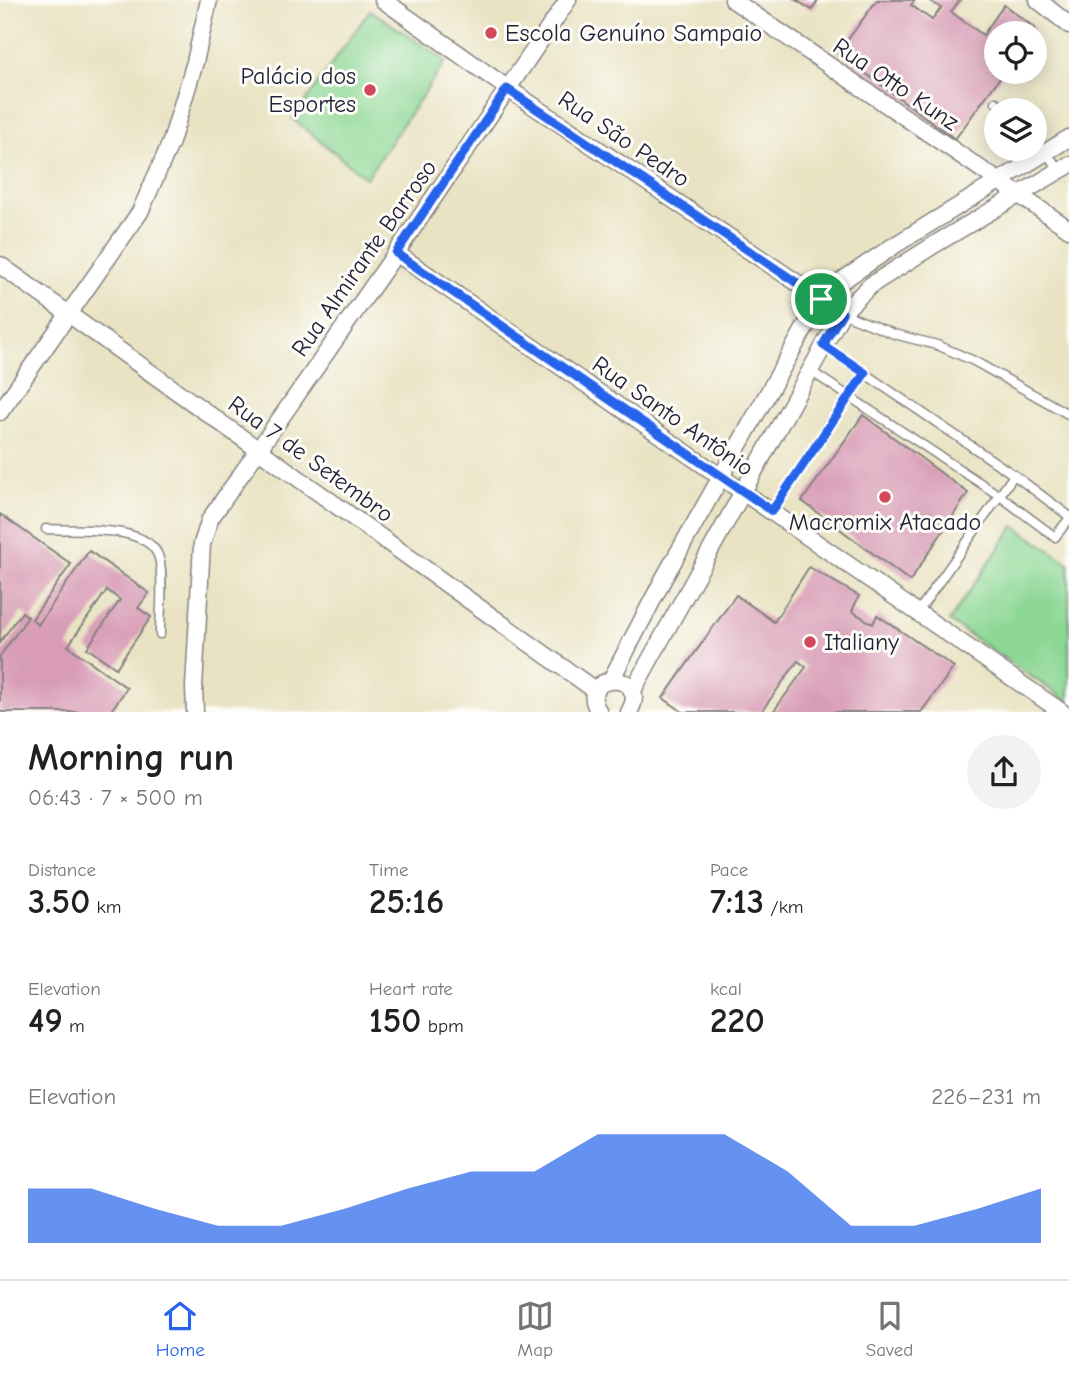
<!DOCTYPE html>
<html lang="en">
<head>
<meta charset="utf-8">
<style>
  :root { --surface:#fff; --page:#f2f2f2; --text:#202124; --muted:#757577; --line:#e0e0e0; --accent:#2563eb }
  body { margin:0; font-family:"Comic Neue",sans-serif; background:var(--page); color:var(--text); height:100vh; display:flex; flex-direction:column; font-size:26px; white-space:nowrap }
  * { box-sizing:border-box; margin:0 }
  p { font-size:23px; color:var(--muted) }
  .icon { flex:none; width:38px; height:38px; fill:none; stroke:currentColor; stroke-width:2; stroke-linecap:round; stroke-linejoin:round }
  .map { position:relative; height:712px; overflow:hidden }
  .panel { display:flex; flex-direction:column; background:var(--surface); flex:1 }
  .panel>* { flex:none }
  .controls { position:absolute; left:984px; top:21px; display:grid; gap:14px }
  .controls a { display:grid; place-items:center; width:63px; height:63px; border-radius:50%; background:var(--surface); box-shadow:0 4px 18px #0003; font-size:35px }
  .pin { position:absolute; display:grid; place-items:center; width:60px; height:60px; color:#fff; margin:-30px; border:4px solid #fff; border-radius:50%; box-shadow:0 2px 7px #0007 }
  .round { display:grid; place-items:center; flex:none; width:74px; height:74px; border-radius:37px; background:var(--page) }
  .head { display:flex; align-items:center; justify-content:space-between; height:119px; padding:0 28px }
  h1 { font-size:38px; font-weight:700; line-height:52px }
  .stats { display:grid; grid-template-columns:repeat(3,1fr); gap:10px; height:119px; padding:7px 28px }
  .stats div { display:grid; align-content:center }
  .stats b { font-size:35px; font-weight:700 }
  .stats small { font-size:19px; font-weight:400 }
  .stats p { font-size:19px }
  .chart { height:196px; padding:14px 28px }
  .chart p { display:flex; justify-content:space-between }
  .chart svg { width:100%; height:126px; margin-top:7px; fill:var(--accent); opacity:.7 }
  .tab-bar { display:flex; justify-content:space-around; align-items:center; height:98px; border-top:2px solid var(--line); background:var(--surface); font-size:19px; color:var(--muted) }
  .tab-bar a { display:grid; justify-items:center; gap:4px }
  .tab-bar .on { color:var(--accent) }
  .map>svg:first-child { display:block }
</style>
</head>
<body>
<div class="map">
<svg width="1069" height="712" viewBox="0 0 1069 712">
  <rect width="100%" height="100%" fill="#fdfcf7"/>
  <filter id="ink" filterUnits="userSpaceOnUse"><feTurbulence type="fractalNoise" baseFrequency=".0143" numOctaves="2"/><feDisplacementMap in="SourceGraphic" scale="14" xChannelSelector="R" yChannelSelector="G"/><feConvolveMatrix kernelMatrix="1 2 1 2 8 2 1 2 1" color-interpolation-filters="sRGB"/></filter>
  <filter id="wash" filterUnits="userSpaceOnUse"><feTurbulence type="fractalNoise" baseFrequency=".00686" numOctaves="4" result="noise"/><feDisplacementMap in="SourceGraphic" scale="28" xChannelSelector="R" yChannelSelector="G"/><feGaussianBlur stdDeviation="1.57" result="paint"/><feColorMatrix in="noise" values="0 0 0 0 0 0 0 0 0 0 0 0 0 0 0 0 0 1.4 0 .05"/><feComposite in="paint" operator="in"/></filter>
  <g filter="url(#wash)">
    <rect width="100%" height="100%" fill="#e9e3c3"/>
    <g fill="#8cd794" stroke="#577c68" stroke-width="2">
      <polygon points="370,10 446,61 366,178 293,119"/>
      <polygon points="1014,526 1069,563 1069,702 949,621"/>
    </g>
    <g id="blocks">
      <g fill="#d89cb6">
        <polygon points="796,0 818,0 812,10"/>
        <polygon points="877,0 915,0 911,5 932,20 941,8 929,0 960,0 951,12 983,35 1004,5 1035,28 1032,33 996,33 996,72 1004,72 955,139 838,53"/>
        <polygon points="863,415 968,493 910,581 802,501"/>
        <polygon points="0,514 71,564 32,619 38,625 89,551 149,593 138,608 151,617 116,668 87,648 120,600 107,590 68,646 127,688 110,712 0,712 0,656 28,617 22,612 0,642"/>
        <polygon points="809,567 859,596 852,611 873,624 877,615 954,667 921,712 773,712 806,667 798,661 761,712 683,712 663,698 736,595 774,622"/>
      </g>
    </g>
  </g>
  <g filter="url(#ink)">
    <use href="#blocks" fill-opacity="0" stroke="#86827f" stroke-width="2"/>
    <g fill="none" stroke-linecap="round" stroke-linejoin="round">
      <g stroke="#86827f" stroke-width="11">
        <g id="lane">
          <polyline points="996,102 1004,110"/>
          <polyline points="1034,141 1061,170"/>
          <polyline points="842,313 894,334 937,345 974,361 1068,414"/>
          <polyline points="824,346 1014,475 1069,516"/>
          <polyline points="809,370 1000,496 1055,537 1069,519"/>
          <polyline points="772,511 865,373"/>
          <path d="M46,529C76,531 149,523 159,558C164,575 160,615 160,634"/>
          <polyline points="918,612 1014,475"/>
        </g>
      </g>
      <g stroke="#86827f" stroke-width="19">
        <g id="street">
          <polyline points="383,0 507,88 842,313"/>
          <polyline points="733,0 1069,229"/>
          <polyline points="1038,0 1069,25"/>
          <polyline points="396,253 1062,712"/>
          <polyline points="0,265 596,691"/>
          <polyline points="0,412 140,212 171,142 195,62 209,0"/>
          <polyline points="611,680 664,578 821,299 840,282 895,245 1069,138"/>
          <polyline points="632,692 842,313 871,285 937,243 1069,165"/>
          <polyline points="195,712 194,687 202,544 210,519 396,253 568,0"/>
          <path d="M599,712C573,671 654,670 629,712"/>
        </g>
      </g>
      <use href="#lane" stroke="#fff" stroke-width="8"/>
      <use href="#street" stroke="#fff" stroke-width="16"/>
    </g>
  </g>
  <g fill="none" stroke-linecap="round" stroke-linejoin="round" filter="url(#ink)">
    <g stroke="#fff" stroke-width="14">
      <polygon id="route" points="507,89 842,313 823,345 865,373 772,511 396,253"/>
    </g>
    <use href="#route" stroke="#2563eb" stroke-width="9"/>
  </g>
  <g fill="#d1495b" stroke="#fdfcf7" stroke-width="2.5">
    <circle cx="491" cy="33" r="7"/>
    <circle cx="370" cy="90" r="7"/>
    <circle cx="885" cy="497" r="7"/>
    <circle cx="810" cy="642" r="7"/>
  </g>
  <g text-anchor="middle" stroke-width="6" stroke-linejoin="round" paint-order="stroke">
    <g font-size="24" fill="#22223b" stroke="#fdfcf7" text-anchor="start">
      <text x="505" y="41">Escola Genuíno Sampaio</text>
      <text x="356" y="84" text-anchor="end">Palácio dos<tspan x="356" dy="28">Esportes</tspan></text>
      <text x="885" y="530" text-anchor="middle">Macromix Atacado</text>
      <text x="824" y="650">Italiany</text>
    </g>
    <g font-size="24" fill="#22223b" stroke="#fdfcf7">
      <text transform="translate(896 84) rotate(34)" y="8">Rua Otto Kunz</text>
      <text transform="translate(624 139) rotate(34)" y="8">Rua São Pedro</text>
      <text transform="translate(364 258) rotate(-55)" y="8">Rua Almirante Barroso</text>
      <text transform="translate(673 416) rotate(35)" y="8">Rua Santo Antônio</text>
      <text transform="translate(311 459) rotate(36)" y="8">Rua 7 de Setembro</text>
    </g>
  </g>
</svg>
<div class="controls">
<a><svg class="icon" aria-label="locate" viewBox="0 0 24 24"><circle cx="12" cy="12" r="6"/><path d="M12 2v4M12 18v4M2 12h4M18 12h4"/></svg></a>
<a><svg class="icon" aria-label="layers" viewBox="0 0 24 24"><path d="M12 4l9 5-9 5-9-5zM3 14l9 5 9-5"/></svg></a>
</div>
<div class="pin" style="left:821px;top:299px;background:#1e9e55"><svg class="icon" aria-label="arrive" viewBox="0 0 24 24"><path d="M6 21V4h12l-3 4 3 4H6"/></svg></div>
</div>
<section class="panel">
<div class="head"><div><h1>Morning run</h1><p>06:43 · 7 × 500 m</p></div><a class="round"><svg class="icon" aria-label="share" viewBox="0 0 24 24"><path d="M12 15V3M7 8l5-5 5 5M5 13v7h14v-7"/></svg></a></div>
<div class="stats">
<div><p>Distance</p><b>3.50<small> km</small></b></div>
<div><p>Time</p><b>25:16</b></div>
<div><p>Pace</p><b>7:13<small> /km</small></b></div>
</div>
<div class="stats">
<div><p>Elevation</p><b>49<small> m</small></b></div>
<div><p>Heart rate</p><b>150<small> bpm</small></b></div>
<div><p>kcal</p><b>220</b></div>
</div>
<div class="chart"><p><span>Elevation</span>226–231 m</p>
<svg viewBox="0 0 160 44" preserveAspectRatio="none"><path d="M0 44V25L10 25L20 32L30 38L40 38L50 32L60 25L70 19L80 19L90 6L100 6L110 6L120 19L130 38L140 38L150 32L160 25V44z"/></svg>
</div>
</section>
<nav class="tab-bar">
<a class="on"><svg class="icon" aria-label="home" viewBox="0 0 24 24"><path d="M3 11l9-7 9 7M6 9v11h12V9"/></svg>Home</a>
<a><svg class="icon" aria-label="map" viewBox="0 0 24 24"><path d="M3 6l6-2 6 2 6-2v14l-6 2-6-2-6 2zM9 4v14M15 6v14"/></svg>Map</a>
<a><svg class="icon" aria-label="saved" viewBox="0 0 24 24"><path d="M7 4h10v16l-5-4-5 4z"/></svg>Saved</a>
</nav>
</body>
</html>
